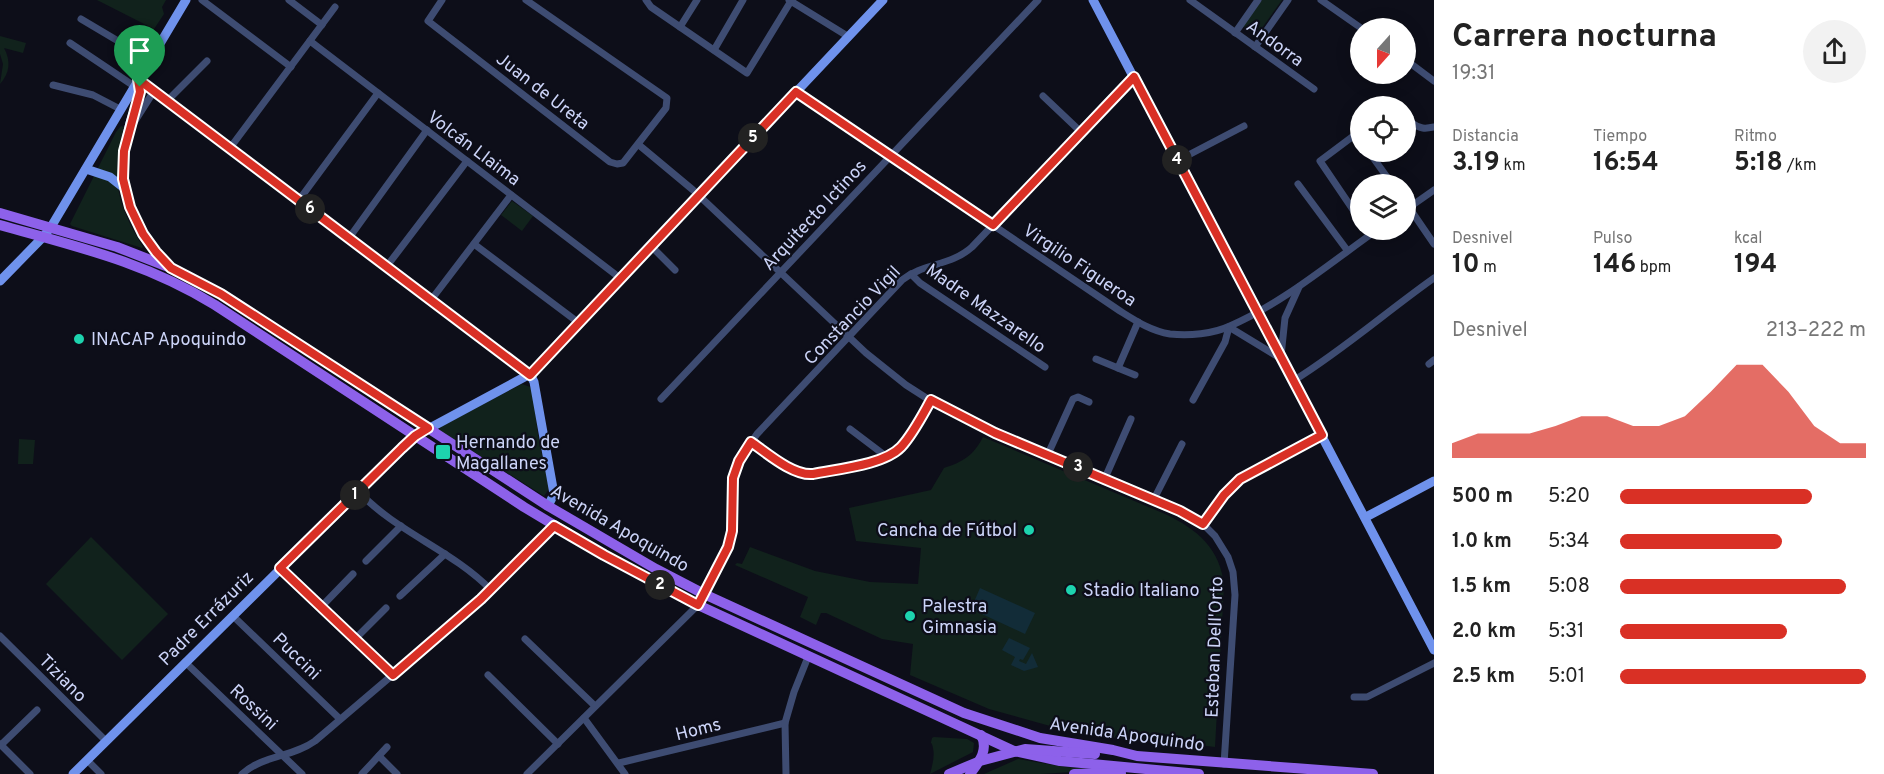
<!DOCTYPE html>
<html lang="es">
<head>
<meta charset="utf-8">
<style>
  :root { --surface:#fff; --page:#f2f2f2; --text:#222; --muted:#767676; --accent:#d93025 }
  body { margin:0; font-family:Overpass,sans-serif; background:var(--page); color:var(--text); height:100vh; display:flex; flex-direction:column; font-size:22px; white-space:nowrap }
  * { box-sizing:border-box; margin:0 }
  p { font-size:20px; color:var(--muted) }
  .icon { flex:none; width:33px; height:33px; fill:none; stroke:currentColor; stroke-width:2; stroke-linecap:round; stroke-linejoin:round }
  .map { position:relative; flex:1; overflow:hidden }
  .side { display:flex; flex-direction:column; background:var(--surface); width:450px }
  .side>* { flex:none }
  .needle { width:39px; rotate:201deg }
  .fabs { position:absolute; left:1350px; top:18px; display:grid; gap:12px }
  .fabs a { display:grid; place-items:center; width:66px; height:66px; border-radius:50%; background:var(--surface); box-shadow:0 3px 15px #0003; font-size:30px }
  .pin { position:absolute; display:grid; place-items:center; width:51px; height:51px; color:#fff; margin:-62px -26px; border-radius:50% 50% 50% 0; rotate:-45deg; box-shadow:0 0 6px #0007 }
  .pin .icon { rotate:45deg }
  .km { position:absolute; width:30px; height:30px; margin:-15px; border-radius:50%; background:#222; color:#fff; font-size:16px; line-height:30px; text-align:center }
  .round { display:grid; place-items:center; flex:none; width:63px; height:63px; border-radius:32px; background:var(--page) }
  .summary { display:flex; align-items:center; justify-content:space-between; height:102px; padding:0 18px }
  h1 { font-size:33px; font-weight:700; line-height:45px }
  .stats { display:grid; grid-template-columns:repeat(3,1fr); gap:9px; height:102px; padding:6px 18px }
  .stats div { display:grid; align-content:center }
  .stats b { font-size:26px; font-weight:700 }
  .stats small { font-size:16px; font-weight:400 }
  .stats p { font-size:16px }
  .chart { height:168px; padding:12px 18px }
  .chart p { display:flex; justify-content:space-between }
  .chart svg { width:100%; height:108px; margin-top:6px; fill:var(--accent); opacity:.7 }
  ul { padding:0 18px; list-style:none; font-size:20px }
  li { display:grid; grid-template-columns:96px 72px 1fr; align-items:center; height:45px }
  li i { height:15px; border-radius:8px; background:var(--accent) }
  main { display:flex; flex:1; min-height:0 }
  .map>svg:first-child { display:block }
</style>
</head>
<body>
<main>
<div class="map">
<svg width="1434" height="774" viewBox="0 0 1434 774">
  <rect width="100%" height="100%" fill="#0d0e19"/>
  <g fill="#11221c">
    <polygon points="97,0 166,0 162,7 164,14 154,29"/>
    <polygon points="1262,0 1282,0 1257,35 1244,28 1243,25"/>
    <path d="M0,36L26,43L23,53L4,48C11,61 10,73 0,84L3,64L0,54Z"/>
    <path d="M121,126L124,127C111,179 116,202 143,247L142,248L72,226L70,224L116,132Z"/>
    <polygon points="512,201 533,216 522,231 501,215"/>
    <polygon points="522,384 530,387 533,392 538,435 549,489 544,496 439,430 442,426"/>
    <path d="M983,437L1165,514C1197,529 1221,549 1224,586L1215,747L1134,737L1125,739L1098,736L1087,727L1081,725H1074L1061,729L989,709L910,675L913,644L882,639L826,613H821L816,625L800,617L808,597L735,565L737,563L742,564L750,547L815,571L870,582L918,584L921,548L856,541L849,508L931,490L944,468C963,462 974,455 983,437Z"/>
    <polygon points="19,439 35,440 33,464 18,464"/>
    <polygon points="91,537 168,614 122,660 46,584"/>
    <path d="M934,737L967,739L974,743L973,752L930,774C932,766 935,757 933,748C931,738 930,748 932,738Z"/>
    <polygon points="1018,759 1065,767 1103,770 1041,774 984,774"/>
  </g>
  <g fill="#122c38">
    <polygon points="980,588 1035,613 1025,634 971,609"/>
    <polygon points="1009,638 1030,648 1023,660 1020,659 1019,661 1026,664 1032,653 1038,667 1024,671 1011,665 1015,657 1002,650"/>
  </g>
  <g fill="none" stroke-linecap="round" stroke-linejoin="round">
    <g stroke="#3e4c72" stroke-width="7">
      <polyline points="202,0 291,67"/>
      <polyline points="289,0 322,25"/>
      <polyline points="442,0 428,21 610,162 617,164 623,163 666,108 667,98 526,0"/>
      <polyline points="646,0 651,7 747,73 791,1"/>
      <polyline points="789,0 849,37"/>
      <polyline points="1190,0 1314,89"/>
      <polyline points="1321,0 1361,28"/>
      <polyline points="81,19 150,60"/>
      <polyline points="680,27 697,0"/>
      <polyline points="1235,33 1258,0"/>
      <polyline points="310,41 620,278"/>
      <polyline points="70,43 134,86"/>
      <polyline points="1255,47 1288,0"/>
      <polyline points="714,50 743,0"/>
      <polyline points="1406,60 1434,81"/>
      <polyline points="138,79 530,374"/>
      <polyline points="53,85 93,95 120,109"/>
      <path d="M796,92L1120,311C1136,321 1151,331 1170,334C1189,336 1213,334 1230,326C1283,303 1330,263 1377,230"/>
      <polyline points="1043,96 1081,132"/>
      <polyline points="167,101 207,61"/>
      <path d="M1412,123C1420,129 1425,129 1434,127"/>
      <polyline points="133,124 154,91"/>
      <polyline points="1360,140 1356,134 1320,161 1360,220"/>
      <polyline points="639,145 693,190 866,353 906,385 931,401 995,433 1180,511 1203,524 1215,536 1228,557 1233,572 1235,595 1224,764"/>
      <polyline points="230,148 335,7"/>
      <polyline points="1369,152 1392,184"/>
      <polyline points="1177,161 1244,126"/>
      <polyline points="1298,184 1347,250"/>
      <polyline points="299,200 378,93"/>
      <polyline points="1406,203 1434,244"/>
      <polyline points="1407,209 1434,190"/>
      <polyline points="349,238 427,130"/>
      <polyline points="474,244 579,323"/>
      <polyline points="651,246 675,270"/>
      <polyline points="387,266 467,161"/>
      <polyline points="911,274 920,283 1045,367"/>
      <polyline points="431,300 511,195"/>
      <polyline points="1229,327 1280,358"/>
      <polyline points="1281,356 1285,318 1299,287"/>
      <polyline points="1096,359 1135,375"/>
      <polyline points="1429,364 1434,360"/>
      <polyline points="1118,368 1138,322"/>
      <path d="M1293,381C1343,350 1386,312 1434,278"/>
      <polyline points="661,399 1038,0"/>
      <polyline points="1193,400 1225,342 1229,327"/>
      <polyline points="850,429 887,457"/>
      <path d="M751,442L794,470L804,474C818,475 832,470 845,467C903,455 901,450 931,401"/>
      <polyline points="1048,454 1073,399 1078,397 1089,402"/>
      <polyline points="1105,478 1131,419"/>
      <path d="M358,491C396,532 452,550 491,590"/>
      <polyline points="1154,499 1182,444"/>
      <polyline points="1203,524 1224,495 1240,479 1322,435"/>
      <polyline points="366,561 401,526"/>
      <polyline points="281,568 393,675"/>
      <polyline points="400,596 445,554"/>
      <polyline points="321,607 353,574"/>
      <polyline points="233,616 340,719"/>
      <polyline points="0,636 106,741"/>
      <polyline points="355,639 386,608"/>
      <polyline points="525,639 595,706"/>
      <polyline points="185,662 302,774"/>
      <polyline points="488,675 558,744"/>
      <polyline points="1354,697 1367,697 1434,663"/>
      <polyline points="584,718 625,774"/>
      <polyline points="0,744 30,774"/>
      <polyline points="1,745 37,710"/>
      <polyline points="379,756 397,774"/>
      <polyline points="87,760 101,774"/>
      <polyline points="619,763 785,723"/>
      <path d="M242,774C263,755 293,757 315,741L471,608L554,526"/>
      <polyline points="362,774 387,747"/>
      <path d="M527,774L698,605L730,538L732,489L736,468L747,448L757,434L902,280C923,263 951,266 972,247L1134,77"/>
      <polyline points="786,774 785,723 794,692 808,657"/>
    </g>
    <g stroke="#6f92ec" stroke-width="9">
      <polyline points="1093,0 1434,650"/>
      <path d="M138,79C142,94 134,109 130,123C114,182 128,223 169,266"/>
      <polyline points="86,169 110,177 124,188"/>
      <polyline points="0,281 43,237 51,227 186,0"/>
      <polyline points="530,374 534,382 554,494 548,506"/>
      <polyline points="1366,517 1434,481"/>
      <polyline points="73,774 415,436 530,374 883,0"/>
    </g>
    <g stroke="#8d61ea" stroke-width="10">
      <polyline points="0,213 117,247 171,268 221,294 548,506 656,569 704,594 964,713 1040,738 1113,750 1137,756 1373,774"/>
      <path d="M0,225C78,247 145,262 215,305L524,507L604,555L698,605L1014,751L1060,761L1199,774"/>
      <polyline points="949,774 980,761 1025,749 1095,754"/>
      <path d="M970,774C979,762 989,750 981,735"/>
      <polyline points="1074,774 1121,773"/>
    </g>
  </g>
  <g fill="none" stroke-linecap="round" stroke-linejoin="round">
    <g stroke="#fff" stroke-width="12">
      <path id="route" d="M1134,77L1322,435L1240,479L1224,495L1203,524L1180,511L995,433L931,400C922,416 913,434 901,447C884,465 837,469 813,474C793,476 767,453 751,442L739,461L733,478L732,531L728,547L698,605L604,555L554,526L481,599L393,675L280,568L402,448L415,436L428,428L221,294L171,268L156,252L143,234L130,207L123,179L124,151L140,92L138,79L530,375L796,92L993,225Z"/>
    </g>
    <use href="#route" stroke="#d93025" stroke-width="8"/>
  </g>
  <g fill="#1dd3ae" stroke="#0d0e19" stroke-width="2">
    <circle cx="79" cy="339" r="6"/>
    <rect x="435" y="444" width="16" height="16" rx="3"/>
    <circle cx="1029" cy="530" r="6"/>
    <circle cx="1071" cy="590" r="6"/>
    <circle cx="910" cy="616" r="6"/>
  </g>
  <g text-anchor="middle" stroke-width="4.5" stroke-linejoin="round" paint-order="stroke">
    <g font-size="18" fill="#ccd4f8" stroke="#0d0e19">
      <text transform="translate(1275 43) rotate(36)" y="6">Andorra</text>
      <text transform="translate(543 91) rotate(38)" y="6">Juan de Ureta</text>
      <text transform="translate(474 148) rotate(37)" y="6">Volcán Llaima</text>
      <text transform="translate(814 215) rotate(-47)" y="6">Arquitecto Ictinos</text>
      <text transform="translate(1080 265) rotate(34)" y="6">Virgilio Figueroa</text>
      <text transform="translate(986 308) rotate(35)" y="6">Madre Mazzarello</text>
      <text transform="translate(852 315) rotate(-46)" y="6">Constancio Vigil</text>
      <text transform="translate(620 528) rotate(30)" y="6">Avenida Apoquindo</text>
      <text transform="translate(206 618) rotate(-45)" y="6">Padre Errázuriz</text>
      <text transform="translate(1214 647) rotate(-88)" y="6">Esteban Dell'Orto</text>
      <text transform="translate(297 656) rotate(44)" y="6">Puccini</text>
      <text transform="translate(63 678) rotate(45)" y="6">Tiziano</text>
      <text transform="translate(254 707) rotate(43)" y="6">Rossini</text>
      <text transform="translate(698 729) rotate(-14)" y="6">Homs</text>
      <text transform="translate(1127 734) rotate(8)" y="6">Avenida Apoquindo</text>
    </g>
    <g font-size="18" fill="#ccd4f8" stroke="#0d0e19" text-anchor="start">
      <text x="91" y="345">INACAP Apoquindo</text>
      <text x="456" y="448">Hernando de<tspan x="456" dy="21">Magallanes</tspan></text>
      <text x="1017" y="536" text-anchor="end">Cancha de Fútbol</text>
      <text x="1083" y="596">Stadio Italiano</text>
      <text x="922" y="612">Palestra<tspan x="922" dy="21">Gimnasia</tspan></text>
    </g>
  </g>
</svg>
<div class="fabs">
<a><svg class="needle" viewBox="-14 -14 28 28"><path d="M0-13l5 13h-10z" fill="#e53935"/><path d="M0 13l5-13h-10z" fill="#767676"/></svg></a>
<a><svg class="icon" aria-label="locate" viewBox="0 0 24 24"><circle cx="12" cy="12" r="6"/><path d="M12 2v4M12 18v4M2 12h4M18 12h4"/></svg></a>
<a><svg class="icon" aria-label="layers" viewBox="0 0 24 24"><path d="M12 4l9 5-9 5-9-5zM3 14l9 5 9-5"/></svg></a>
</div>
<div class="pin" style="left:140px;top:87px;background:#1e9e55"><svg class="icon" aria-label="arrive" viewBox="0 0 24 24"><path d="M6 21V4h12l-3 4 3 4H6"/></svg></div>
<b class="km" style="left:355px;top:495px">1</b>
<b class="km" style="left:660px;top:585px">2</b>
<b class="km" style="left:1078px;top:467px">3</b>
<b class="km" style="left:1177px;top:160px">4</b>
<b class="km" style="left:753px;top:138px">5</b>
<b class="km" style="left:310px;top:209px">6</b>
</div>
<section class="side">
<div class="summary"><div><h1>Carrera nocturna</h1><p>19:31</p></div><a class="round"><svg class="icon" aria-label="share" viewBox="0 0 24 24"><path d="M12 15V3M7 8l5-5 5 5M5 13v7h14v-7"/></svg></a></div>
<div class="stats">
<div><p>Distancia</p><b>3.19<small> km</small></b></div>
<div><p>Tiempo</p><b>16:54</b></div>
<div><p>Ritmo</p><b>5:18<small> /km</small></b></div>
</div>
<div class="stats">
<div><p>Desnivel</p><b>10<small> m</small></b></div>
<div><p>Pulso</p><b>146<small> bpm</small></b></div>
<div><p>kcal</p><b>194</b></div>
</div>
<div class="chart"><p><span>Desnivel</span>213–222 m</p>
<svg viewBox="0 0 160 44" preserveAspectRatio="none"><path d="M0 44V38L10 34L20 34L30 34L40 31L50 27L60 27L70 31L80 31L90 27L100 17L110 6L120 6L130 17L140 31L150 38L160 38V44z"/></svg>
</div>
<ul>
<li><b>500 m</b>5:20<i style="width:78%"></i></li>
<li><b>1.0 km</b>5:34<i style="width:66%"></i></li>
<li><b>1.5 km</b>5:08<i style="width:92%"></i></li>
<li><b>2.0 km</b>5:31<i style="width:68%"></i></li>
<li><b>2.5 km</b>5:01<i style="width:100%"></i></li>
</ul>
</section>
</main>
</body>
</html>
